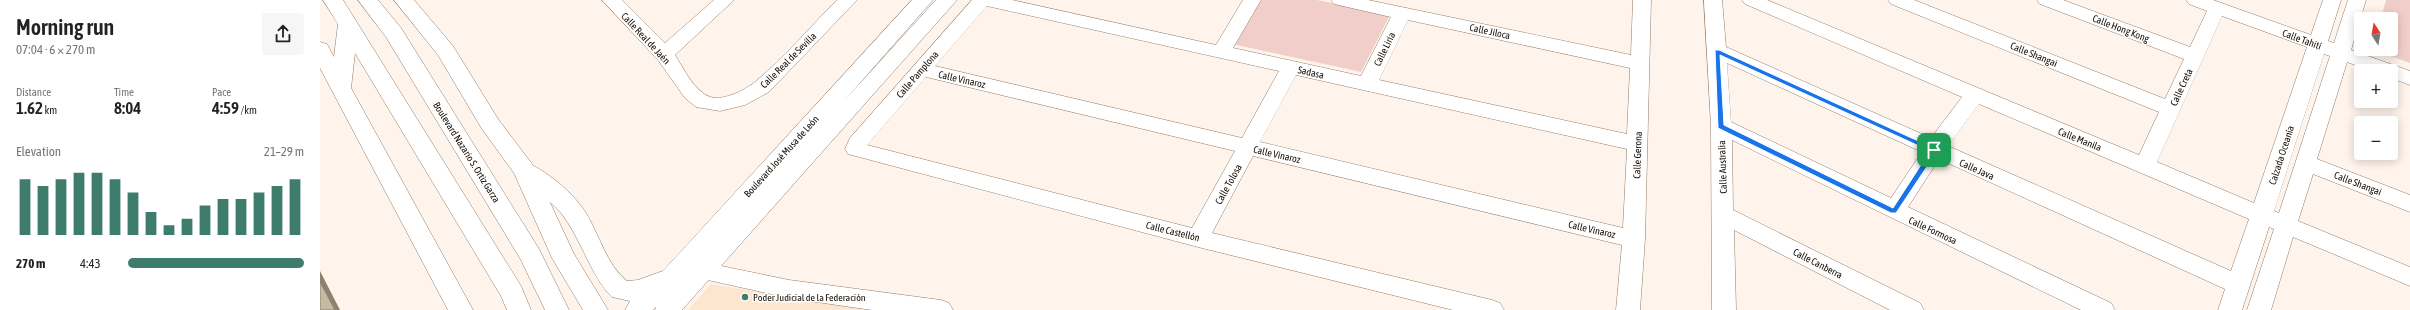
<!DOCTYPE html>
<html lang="en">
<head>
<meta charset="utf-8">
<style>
  :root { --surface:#fff; --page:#f6f6f6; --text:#222; --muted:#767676; --accent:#3e7d6b }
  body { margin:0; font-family:"Asap Condensed",sans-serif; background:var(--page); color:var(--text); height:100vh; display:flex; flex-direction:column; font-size:15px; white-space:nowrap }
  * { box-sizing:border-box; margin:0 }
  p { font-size:13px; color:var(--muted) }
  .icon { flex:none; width:22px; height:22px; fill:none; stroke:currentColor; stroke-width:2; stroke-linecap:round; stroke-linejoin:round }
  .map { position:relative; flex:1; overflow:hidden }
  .side { display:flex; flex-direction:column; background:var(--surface); width:320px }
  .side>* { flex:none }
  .needle { width:26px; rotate:349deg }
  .buttons { position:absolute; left:2034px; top:12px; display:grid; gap:8px }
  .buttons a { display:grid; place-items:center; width:44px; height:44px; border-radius:4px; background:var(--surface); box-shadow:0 2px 10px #0003; font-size:20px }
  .pin { position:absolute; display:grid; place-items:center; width:34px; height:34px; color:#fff; margin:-17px; border-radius:8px; box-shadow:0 2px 6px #0006 }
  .round { display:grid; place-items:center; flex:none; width:42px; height:42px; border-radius:4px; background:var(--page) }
  .summary { display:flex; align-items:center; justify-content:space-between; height:68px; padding:0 16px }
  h1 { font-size:22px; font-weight:600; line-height:30px }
  .stats { display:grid; grid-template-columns:repeat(3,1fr); gap:6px; height:68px; padding:4px 16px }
  .stats div { display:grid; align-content:center }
  .stats b { font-size:17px; font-weight:600 }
  .stats small { font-size:11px; font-weight:400 }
  .stats p { font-size:11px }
  .chart { height:112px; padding:8px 16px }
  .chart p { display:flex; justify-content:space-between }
  .chart svg { width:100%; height:72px; margin-top:4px; stroke:var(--accent); stroke-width:6 }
  ul { padding:0 16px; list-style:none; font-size:13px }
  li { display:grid; grid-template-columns:64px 48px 1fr; align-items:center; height:30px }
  li i { height:10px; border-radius:5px; background:var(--accent) }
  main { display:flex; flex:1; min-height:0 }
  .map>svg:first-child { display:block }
</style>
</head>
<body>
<main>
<section class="side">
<div class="summary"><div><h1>Morning run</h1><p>07:04 · 6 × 270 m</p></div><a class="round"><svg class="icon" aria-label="share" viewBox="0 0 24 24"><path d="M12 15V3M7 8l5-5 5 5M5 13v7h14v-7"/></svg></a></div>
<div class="stats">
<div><p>Distance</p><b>1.62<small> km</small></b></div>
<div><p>Time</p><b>8:04</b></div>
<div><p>Pace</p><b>4:59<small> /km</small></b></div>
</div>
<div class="chart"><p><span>Elevation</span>21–29 m</p>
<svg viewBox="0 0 160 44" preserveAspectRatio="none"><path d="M5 44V10M15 44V14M25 44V10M35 44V6M45 44V6M55 44V10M65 44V18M75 44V30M85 44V38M95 44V34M105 44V26M115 44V22M125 44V22M135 44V18M145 44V14M155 44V10"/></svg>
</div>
<ul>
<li><b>270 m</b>4:43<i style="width:100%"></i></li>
</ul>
</section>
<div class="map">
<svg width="2090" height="310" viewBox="0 0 2090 310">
  <rect width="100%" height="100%" fill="#fef4ec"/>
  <polygon fill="#fde6d0" points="391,284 548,310 368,310"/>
  <g fill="#f2cecb">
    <polygon points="939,0 997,0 1070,15 1041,72 912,44"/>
    <polygon points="2066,0 2090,0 2090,63 2052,49 2071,49 2071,19 2061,19"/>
  </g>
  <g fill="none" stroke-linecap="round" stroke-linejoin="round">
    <g stroke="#917c69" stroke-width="1">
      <g id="minor">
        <path d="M282,0H302L345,43L394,0H414L355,55C364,69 374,91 390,97C404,101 425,90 435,82C465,57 490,27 517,0H537L449,92L425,105L400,111L376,107L365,98L338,60Z"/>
        <path d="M652,0H692L896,45L923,0H941L913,48L1041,76L1071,17L1014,4L1011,0H1048L1311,55L1313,0H1331L1325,239L1320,310H1296L1302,245L933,156L892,233L1172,300L1180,303L1184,310H1133L878,247L528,154L525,149L530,138ZM667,6L959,71L922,138L615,66ZM1088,20L1310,68L1307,134L1059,80ZM976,75L1307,149L1303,228L940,142ZM606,77L915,151L872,228L547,145Z"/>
        <path d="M1384,0H1402L1406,47L1611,138L1642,97L1425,4L1422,0H1447L1819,155L1839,112L1571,4L1568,0H1594L1845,99L1864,59L1720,4L1717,0H1743L1870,47L1887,11L1869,4L1866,0H1893L1991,35L2003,0H2021L2008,41L2014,43L2028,0H2046L2031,50L2090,71V85L2071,78V71H2051L2027,62L1997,159L2090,195V212L1993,174L1978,221L2090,267V286L1973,237L1951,310H1927L1954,229L1949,227L1922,310H1898L1905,289L1619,159L1588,207L1791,303L1795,310H1761L1412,140L1413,210L1600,303L1604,310H1570L1414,230L1416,310H1392L1391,126ZM1902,16L1987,47L1934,203L1837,162ZM2004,54L2010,56L1959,213L1954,211ZM1407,63L1602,152L1571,198L1411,122ZM1659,104L1929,219L1911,271L1628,146Z"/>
        <polygon points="382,262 469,280 621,300 629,303 633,310 552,310 469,298 374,277 370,271 374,265"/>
      </g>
    </g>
    <g stroke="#917c69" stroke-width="1">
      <path id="major" d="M592,0H613L523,102L616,0H637L362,310H335L336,307L333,310H305L310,301L292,297L287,292C268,268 260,237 241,213C228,197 201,184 193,170L196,164C208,161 214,166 224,172C240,183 255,196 266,213C279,234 287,266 307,281L318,280L343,271Z"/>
    </g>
    <g stroke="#917c69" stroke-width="1">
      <g id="highway">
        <polygon points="3,0 23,0 201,286 211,310 187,310 181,296 35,53 31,88 153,310 128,310 0,68 0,42 7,44 14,57 18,24"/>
        <polygon points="38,0 58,0 81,28 219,249 249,310 225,310 201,260 66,37"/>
        <polygon points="74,0 94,0 133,46 178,119 212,164 254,254 288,310 263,310 232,258 194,173 162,129 118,55"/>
      </g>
    </g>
    <use href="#minor" fill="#fff" fill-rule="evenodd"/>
    <use href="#major" fill="#fff" fill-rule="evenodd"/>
    <use href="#highway" fill="#fff" fill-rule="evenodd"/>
  </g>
  <polygon fill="#8b8270" points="0,271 20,310 15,310 0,282"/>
  <polygon fill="#c6baa0" stroke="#8b8270" points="0,282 15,310 0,310"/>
  <path fill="#1a73e8" stroke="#fff" fill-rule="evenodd" d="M1395,50H1399L1618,150L1576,213H1571L1398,128ZM1400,55L1610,151L1573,208L1404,125Z"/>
  <circle fill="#3e7d6b" stroke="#fff" stroke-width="1.5" cx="425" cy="297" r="4"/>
  <g text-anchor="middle" stroke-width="3" stroke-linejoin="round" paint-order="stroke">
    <g font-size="10" fill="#160e07" stroke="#fff">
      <text transform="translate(1801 28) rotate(21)" y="4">Calle Hong Kong</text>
      <text transform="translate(1170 31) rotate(12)" y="4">Calle Jiloca</text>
      <text transform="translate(326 38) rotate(47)" y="4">Calle Real de Jaén</text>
      <text transform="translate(1982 39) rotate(20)" y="4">Calle Tahití</text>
      <text transform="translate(1064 49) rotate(-64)" y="4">Calle Liria</text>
      <text transform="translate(1714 54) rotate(22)" y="4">Calle Shangai</text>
      <text transform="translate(468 60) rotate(-45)" y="4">Calle Real de Sevilla</text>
      <text transform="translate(991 72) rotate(13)" y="4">Sadasa</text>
      <text transform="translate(597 74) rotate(-49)" y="4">Calle Pamplona</text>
      <text transform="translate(642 79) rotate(13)" y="4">Calle Vinaroz</text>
      <text transform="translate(1861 87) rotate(-65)" y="4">Calle Creta</text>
      <text transform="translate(1760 139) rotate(22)" y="4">Calle Manila</text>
      <text transform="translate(147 152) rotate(58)" y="4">Boulevard Nazario S. Ortiz Garza</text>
      <text transform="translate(957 154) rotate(13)" y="4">Calle Vinaroz</text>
      <text transform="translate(1317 155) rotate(-88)" y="4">Calle Gerona</text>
      <text transform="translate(1961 155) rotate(-72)" y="4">Calzada Oceanía</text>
      <text transform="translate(461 156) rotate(-48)" y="4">Boulevard José Musa de León</text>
      <text transform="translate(1402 167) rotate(-92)" y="4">Calle Australia</text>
      <text transform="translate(1657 169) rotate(24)" y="4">Calle Java</text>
      <text transform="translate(2038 183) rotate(21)" y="4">Calle Shangai</text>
      <text transform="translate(908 184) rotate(-61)" y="4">Calle Tolosa</text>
      <text transform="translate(1272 229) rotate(13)" y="4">Calle Vinaroz</text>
      <text transform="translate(1613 230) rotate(25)" y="4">Calle Formosa</text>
      <text transform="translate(853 231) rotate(14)" y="4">Calle Castellón</text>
      <text transform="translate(1498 263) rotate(27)" y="4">Calle Canberra</text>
    </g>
    <g font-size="10" fill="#160e07" stroke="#fff" text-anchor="start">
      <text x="433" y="301">Poder Judicial de la Federación</text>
    </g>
  </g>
</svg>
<div class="buttons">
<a><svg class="needle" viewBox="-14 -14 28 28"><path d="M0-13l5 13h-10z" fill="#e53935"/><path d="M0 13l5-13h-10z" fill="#767676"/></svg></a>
<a>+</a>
<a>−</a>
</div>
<div class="pin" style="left:1614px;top:150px;background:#1e9e55"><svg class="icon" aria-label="arrive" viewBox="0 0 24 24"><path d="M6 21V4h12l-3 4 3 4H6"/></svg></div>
</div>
</main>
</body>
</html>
